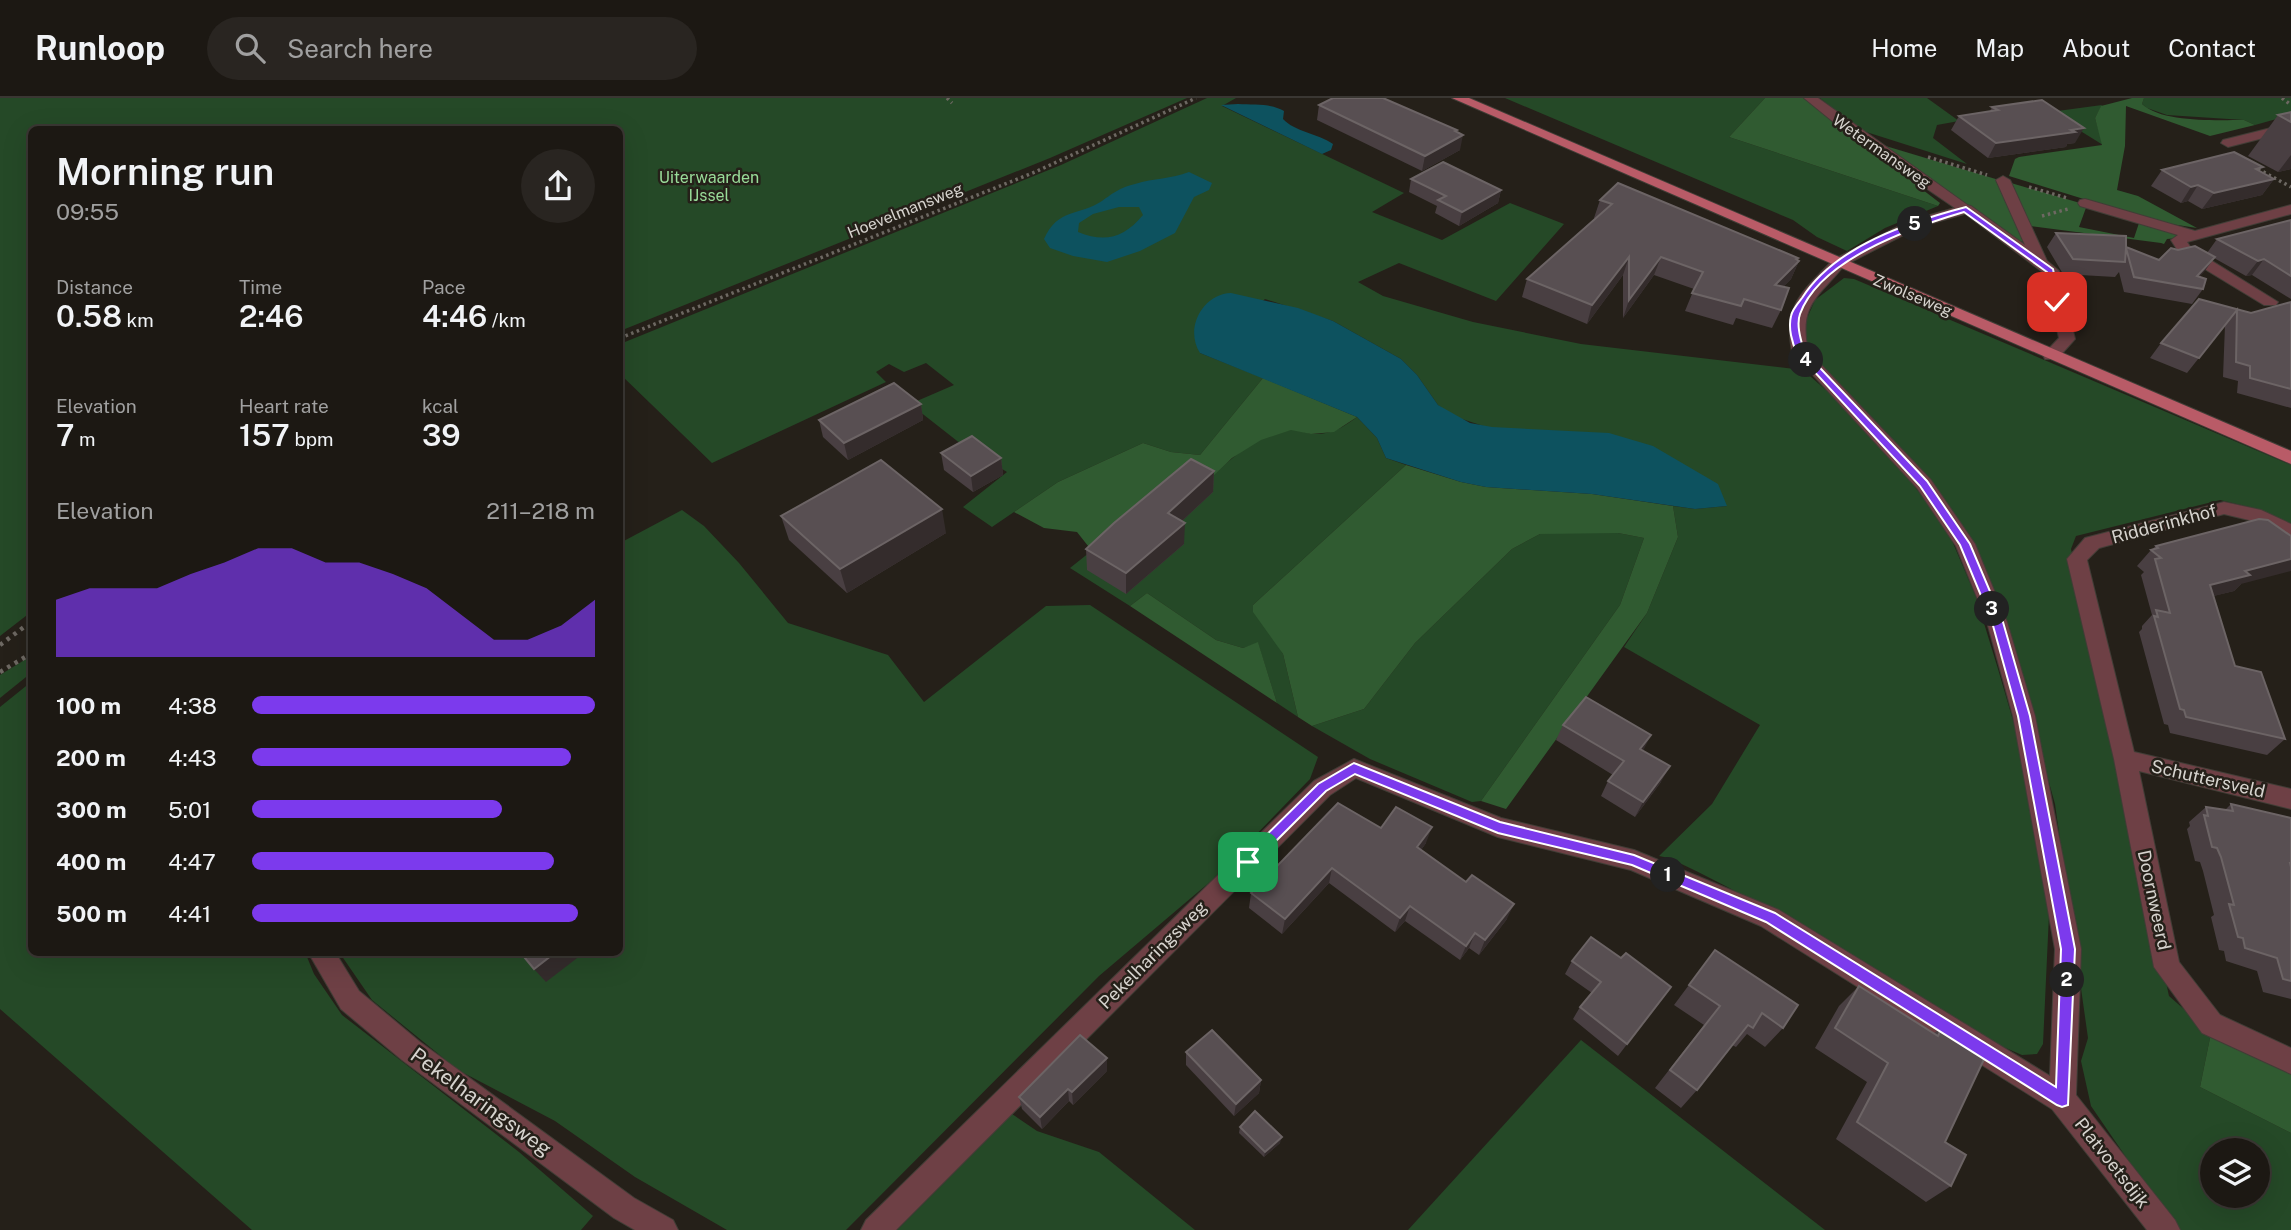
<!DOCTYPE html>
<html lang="en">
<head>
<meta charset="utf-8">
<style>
  :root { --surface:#1c1813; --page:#292521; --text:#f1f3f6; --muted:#a0a0a0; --line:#3a3733; --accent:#7c3aed }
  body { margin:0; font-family:"Public Sans",sans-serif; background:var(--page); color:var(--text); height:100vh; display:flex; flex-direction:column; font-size:26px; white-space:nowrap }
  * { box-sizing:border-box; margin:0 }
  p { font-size:23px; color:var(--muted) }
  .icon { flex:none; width:38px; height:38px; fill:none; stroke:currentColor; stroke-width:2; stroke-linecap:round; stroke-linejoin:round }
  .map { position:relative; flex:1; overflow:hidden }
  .details { position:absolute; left:28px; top:28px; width:595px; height:830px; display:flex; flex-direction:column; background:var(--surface); border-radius:10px; box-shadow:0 7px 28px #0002,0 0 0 2px var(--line) }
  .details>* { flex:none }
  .fabs { position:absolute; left:2200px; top:1040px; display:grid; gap:14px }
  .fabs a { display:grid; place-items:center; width:70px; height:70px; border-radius:50%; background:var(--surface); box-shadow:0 7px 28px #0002,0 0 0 2px var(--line); font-size:35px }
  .pin { position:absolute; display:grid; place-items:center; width:60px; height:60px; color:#fff; margin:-30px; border-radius:14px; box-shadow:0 4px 10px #0006 }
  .km { position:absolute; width:35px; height:35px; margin:-18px; border-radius:50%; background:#222; color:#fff; font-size:19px; line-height:35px; text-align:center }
  .round { display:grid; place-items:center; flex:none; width:74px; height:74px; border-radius:37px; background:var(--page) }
  .headline { display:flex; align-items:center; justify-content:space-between; height:119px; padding:0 28px }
  h1 { font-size:38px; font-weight:600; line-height:52px }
  .metrics { display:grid; grid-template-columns:repeat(3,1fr); gap:10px; height:119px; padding:7px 28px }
  .metrics div { display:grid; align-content:center }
  .metrics b { font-size:30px; font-weight:600 }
  .metrics small { font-size:19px; font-weight:400 }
  .metrics p { font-size:19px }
  .chart { height:196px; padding:14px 28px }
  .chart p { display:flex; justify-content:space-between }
  .chart svg { width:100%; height:126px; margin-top:7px; fill:var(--accent); opacity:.7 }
  ul { padding:0 28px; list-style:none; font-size:23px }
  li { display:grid; grid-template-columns:112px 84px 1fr; align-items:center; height:52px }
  li i { height:18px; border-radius:9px; background:var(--accent) }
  header { display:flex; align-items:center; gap:42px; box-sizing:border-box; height:98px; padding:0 35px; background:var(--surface); border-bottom:2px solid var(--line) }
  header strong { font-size:33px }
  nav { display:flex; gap:38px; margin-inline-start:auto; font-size:24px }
  .search { width:490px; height:63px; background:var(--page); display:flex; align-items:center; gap:18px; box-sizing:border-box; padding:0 24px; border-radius:38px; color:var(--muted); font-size:26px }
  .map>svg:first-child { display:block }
</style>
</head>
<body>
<header>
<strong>Runloop</strong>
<div class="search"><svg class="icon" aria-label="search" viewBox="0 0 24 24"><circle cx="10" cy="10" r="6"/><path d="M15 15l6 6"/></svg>Search here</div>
<nav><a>Home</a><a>Map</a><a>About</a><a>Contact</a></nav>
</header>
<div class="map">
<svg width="2291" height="1132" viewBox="0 0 2291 1132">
  <rect width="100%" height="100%" fill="#252019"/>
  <g fill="#254927" fill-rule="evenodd">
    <polygon points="0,0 1187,0 1050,60 620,233 620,32 32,32 31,514 0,538"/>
    <path d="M1207,0H1236L1222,8L1404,95L1372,114L1442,142L1510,105L1564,126L1496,203L1399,165L1358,184L1383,198L1473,224L1581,246L1803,272L1850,313L1892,359L1947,431L1976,499L1998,571L2019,643L2050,795L2043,946L2037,956L2022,957L1994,945C1887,881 1782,813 1669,760L1659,758L1712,706L1760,627L1624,549L1647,515L1678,439L1673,408L1695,411L1727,408L1453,318L1438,307L1417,277L1401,261L1333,223L1265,201L1200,255L1263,280L1200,357L1171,354L1143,345L1058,384L992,429L963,409L1007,374L961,346L910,306L954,287L926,265L904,274L889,266L876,274L886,284L712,365L620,276V246L1061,67Z"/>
    <polygon points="1505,0 1765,0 1729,39 1938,108 1885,130 1847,153 1817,139 1793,122"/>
    <polygon points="1820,0 1927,0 1959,23 1937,27 1933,40 1967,66 1860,32"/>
    <polygon points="2144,0 2291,0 2291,17 2255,27 2244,22 2167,17 2147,10 2142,6"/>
    <polygon points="2102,7 2095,20 2103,47 2050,14"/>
    <path d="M1844,180L1854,181L2291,367V426L2258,411L2220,402L2076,438L2071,451L2169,898L2211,935L2200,989L2291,1035V1132H2176L2091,1008L2081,963L2088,940L2055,706L2012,551L1976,462L1822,272L1808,251L1802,232L1815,202ZM2212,1052H2258V1097H2212Z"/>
    <path d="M1357,319L1377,340L1386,360L1406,367L1253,507L1283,556L1298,619L1277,605L1258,545L1243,550L1216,542L1147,495L1130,508L1070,470L1178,384H1207C1229,362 1257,335 1290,332C1297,331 1305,335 1312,336C1331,337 1342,330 1357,319Z"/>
    <polygon points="682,412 704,428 739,465 788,525 888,557 924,604 1046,508 1090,507 1318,659 1310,681 1211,783 1099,878 846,1132 727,1132 635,1079 555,1023 458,972 372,902 339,854 620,854 620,445"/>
    <polygon points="1567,433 1618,435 1644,440 1620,507 1481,703 1472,704 1370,661 1312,628 1364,611 1415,545 1512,451 1540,436"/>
    <polygon points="31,558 31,575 0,600 0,577"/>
    <polygon points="31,584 32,854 305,854 314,876 342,917 519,1054 593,1118 581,1132 252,1132 0,911 0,609"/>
    <polygon points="1581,942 1825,1132 1408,1132"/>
    <polygon points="1012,1016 1037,1033 1099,1054 1195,1132 897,1132"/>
  </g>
  <g fill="#305b31">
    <polygon points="1765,0 1803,0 1940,105 1938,108 1729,39"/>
    <path d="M2132,0H2144L2142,6C2162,25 2217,22 2244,22L2255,27L2210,38L2126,8L2125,48L2117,92L2138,98L2197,130L2158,124L2009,78L2015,61L2019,59L2102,47L2095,20L2101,8Z"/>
    <polygon points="1879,46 1999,82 2025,143 2019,144"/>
    <polygon points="2011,85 2087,107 2079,129 2134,140 2139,125 2176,136 2178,140 2167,141 2164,146 2161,145 2031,128"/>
    <polygon points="1263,280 1357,319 1334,334 1311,336 1291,332 1261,342 1232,360 1207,384 1092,453 1077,434 1044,430 1014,414 1058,384 1143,345 1171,354 1200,357"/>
    <polygon points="1406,367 1461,384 1486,389 1592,396 1673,408 1678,439 1647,515 1506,711 1481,703 1620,507 1644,440 1618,435 1540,436 1512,451 1415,545 1364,611 1312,628 1298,619 1283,556 1253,514 1253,507"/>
    <polygon points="1147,495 1216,542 1243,550 1258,544 1277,605 1130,508"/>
    <polygon points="2211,935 2291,973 2291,1035 2200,989"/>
  </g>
  <g fill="#0d525f" fill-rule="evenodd">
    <path d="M1238,6C1254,7 1270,5 1284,13L1283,21C1295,34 1317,35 1333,46L1331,52L1322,56L1221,7Z"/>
    <path d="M1189,74L1212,85L1209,92L1194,99L1175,135L1140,153L1107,164L1073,158L1050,150L1044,141C1058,110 1079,118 1102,103C1115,94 1119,90 1135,86C1154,80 1171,81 1189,74ZM1119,109H1139L1143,117C1124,140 1105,145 1078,134L1079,125L1093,116Z"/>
    <path d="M1231,195L1298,210L1333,223L1401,261L1417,277L1438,307L1470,325L1492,329L1609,335L1653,348L1718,386L1727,408L1695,411L1592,396L1486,389L1461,384L1386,360L1377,340L1357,319L1200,255C1184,230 1203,196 1231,195Z"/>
  </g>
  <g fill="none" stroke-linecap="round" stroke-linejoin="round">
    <g stroke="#413d36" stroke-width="2">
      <g id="minor">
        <polygon points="2291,25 2291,33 2228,49 2221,45 2223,42"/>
        <polygon points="2003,78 2010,82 2047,163 2059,173 2075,241 2057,261 2045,261 2043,257 2059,240 2044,175 1959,111 1966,107 1971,108 2025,147 1996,82"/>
        <polygon points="2085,101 2195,133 2291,107 2291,116 2187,144 2191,150 2278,204 2276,207 2264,207 2180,156 2171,142 2178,137 2080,108 2078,105 2080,102"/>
        <path d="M1838,160L1846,165C1820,199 1798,204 1808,253L1931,382L1975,446L2007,524L2035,618L2081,851L2076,997L2175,1122L2180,1132H2147L2052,1011L1761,828L1631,772L1498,739L1356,680L1330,697L896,1132H861L866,1122L1314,683L1354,661L1501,720L1634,752L1779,812L2050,978L2055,851L2013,618L1987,524L1956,448L1917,390L1792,254C1783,206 1803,194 1833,162Z"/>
        <polygon points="2224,404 2261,412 2291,426 2291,441 2249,422 2224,416 2099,450 2087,462 2134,654 2291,691 2291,711 2139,673 2179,864 2220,917 2291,950 2291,976 2202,935 2154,869 2114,661 2067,461 2085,440"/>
        <polygon points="308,854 335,854 359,893 420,944 634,1100 673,1122 678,1132 635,1132 614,1120 402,962 341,911"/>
      </g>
    </g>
    <g stroke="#413d36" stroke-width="2">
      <polygon id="tertiary" points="1804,0 1818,0 1973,111 1971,114 1919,129 1843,168 1833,168 1830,165 1833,162 1909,123 1955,110 1853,40"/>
    </g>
    <g stroke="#413d36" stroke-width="2">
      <polygon id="primary" points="1452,0 1469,0 2291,353 2291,366"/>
    </g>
    <g stroke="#6d6862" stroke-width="3.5" stroke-dasharray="2.5 3.5" stroke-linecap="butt">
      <polyline points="947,0 952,5"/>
      <polyline points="2282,0 2291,7"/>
      <polyline points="1928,59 1987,77"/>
      <polyline points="2258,71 2291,89"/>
      <polyline points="2029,89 2067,100"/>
      <polyline points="2042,118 2068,111"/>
      <polyline points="620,240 1035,74 1196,0"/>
    </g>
    <g stroke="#6d6862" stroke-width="4.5" stroke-dasharray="3.5 5" stroke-linecap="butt">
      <polyline points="0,547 32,523"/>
      <polyline points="0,574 32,555"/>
    </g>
    <use href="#minor" fill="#6e4045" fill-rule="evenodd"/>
    <use href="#tertiary" fill="#6e4045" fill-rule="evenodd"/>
    <use href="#primary" fill="#b95b67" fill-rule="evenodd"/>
  </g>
  <g fill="#493f42">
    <polygon points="1319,7 1457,32 1460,52 1422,73 1317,22"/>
    <polygon points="1992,9 2075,45 2067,46 2066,49 1988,60 1951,32 1959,18 1990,13"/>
    <polygon points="2291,14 2291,71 2278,74 2248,58 2278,17"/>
    <polygon points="2162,72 2260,73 2274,81 2262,97 2202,111 2188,103 2181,105 2151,88"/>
    <polygon points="1411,81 1501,92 1498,105 1459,128 1435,115 1437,108 1409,94"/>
    <polygon points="1600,102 1799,163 1791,181 1783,189 1781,212 1772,230 1736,220 1733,227 1685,213 1694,191 1654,177 1623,220 1623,177 1587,226 1522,199 1527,181 1595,120 1594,120"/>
    <polygon points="2291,122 2291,201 2252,177 2246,178 2214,160 2199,178 2203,191 2192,206 2124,194 2119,174 2115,179 2063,176 2047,149 2056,135 2126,149 2159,162 2178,152 2207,155 2217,141"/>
    <polygon points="2199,201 2251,215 2291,204 2291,310 2237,295 2238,283 2223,279 2225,227 2187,275 2150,260 2161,245"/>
    <polygon points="921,306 923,322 848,362 823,339 819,322"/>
    <polygon points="941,355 1001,360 1003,377 973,394 944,372"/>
    <polygon points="1214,373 1213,394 1182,423 1184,446 1126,496 1087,472 1086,451"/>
    <polygon points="781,418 946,435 847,495 789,442"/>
    <polygon points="2156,448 2241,486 2234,493 2213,498 2235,568 2285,641 2267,657 2170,635 2168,627 2164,626 2139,534 2142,531 2142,528 2152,517 2141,477 2144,474 2137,468 2151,452"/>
    <polygon points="1563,627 1643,653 1661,684 1635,719 1601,698 1608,683 1613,677 1556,642"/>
    <polygon points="2231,706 2291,720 2291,901 2263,894 2257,873 2226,863 2224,853 2219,852 2211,819 2214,817 2203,773 2200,764 2195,763 2187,731 2190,728 2189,724 2206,709 2225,712"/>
    <polygon points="1381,730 1426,745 1421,752 1507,821 1479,857 1469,850 1460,862 1405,823 1395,834 1329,785 1282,836 1249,810 1251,795"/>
    <polygon points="1715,852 1783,930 1765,949 1747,936 1736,949 1732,947 1697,992 1681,1010 1655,990 1704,927 1674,907"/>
    <polygon points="1621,860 1671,889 1618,958 1573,921 1580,909 1592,895 1565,876 1572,863"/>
    <polygon points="1859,888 1934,935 1942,929 1945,1044 1951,1088 1926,1104 1836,1041 1867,984 1815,950 1839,908"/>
    <polygon points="1186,954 1261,982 1259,995 1234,1018 1186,967"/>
    <polygon points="1107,973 1073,1007 1069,1003 1042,1031 1022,1011 1019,999"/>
    <polygon points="1240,1029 1280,1045 1264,1059 1239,1035"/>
  </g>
  <g fill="#342c2c">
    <polygon points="2084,30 2075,45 2067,46 2066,49 1988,60 1996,45"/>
    <polygon points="1457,32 1455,42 1463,37 1460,52 1422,73 1425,58"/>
    <polygon points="2291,57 2291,71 2278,74"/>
    <polygon points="2274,81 2262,97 2202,111 2214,95"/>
    <polygon points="2198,87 2188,103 2181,105 2191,89"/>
    <polygon points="1501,92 1498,105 1459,128 1462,114"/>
    <polygon points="1629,159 1623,177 1587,226 1592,207"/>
    <polygon points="1661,159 1654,177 1623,220 1629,202"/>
    <polygon points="2215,159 2204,174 2190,189 2197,178"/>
    <polygon points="1798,160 1795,167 1799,163 1791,181 1767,205 1775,187"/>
    <polygon points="2264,161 2252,177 2246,178 2258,163"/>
    <polygon points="921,306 923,322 848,362 844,345"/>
    <polygon points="1001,360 1003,377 973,394 971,378"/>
    <polygon points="1214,373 1213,394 1167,437 1168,415"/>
    <polygon points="942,411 946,435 847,495 840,471"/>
    <polygon points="1185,425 1184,446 1126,496 1126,475"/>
    <polygon points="2291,461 2291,473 2241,486 2234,493 2194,503 2210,487 2245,473"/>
    <polygon points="1651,637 1643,653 1640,651"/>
    <polygon points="1670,668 1661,684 1635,719 1643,704"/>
    <polygon points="1432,729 1426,745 1412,765 1417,749"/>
    <polygon points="1332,770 1329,785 1282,836 1285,821"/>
    <polygon points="1514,806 1507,821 1479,857 1485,842"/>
    <polygon points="1410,808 1405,823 1395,834 1400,820"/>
    <polygon points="1475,835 1469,850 1460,862 1466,848"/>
    <polygon points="556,854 585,854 546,884 534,871"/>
    <polygon points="1107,960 1107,973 1073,1007 1072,994"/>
    <polygon points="1261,982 1259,995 1234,1018 1236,1006"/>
    <polygon points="1068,991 1069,1003 1042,1031 1040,1019"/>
    <polygon points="1282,1039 1280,1045 1264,1059 1265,1054"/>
  </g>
  <g fill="#584f52" stroke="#6c6465" stroke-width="2">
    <polygon points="1333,0 1383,0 1457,32 1455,33 1463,37 1425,58 1319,7"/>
    <polygon points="2042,2 2084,30 2071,32 2075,34 1996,45 1959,18 1998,12 1992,9"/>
    <polygon points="2291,14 2291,24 2278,17"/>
    <polygon points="2234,54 2263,69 2256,71 2274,81 2214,95 2198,87 2191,89 2162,72"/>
    <polygon points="1443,64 1501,92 1462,114 1438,102 1446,98 1411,81"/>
    <polygon points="1618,85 1798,160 1796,161 1799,163 1775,187 1789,190 1781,212 1744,201 1741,208 1692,195 1703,174 1661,159 1629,202 1629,159 1592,207 1527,181 1612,106 1600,102"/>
    <polygon points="2291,122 2291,178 2264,161 2258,163 2217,141"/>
    <polygon points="2056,135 2126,138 2126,149 2159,162 2171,150 2178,152 2195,148 2215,159 2197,178 2206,181 2203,191 2134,179 2126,150 2125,164 2073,161"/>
    <polygon points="2199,201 2251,215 2291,204 2291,291 2250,280 2250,268 2236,264 2237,212 2199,260 2161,245"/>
    <polygon points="894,285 921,306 844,345 819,322"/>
    <polygon points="972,338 1001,360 971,378 941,355"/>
    <polygon points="1191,361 1214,373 1168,415 1185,425 1126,475 1086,451 1114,425"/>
    <polygon points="881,362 942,411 840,471 781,418"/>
    <polygon points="2259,421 2268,422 2291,438 2291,461 2245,473 2250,477 2210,487 2235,568 2261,574 2285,641 2186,619 2184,612 2180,611 2154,518 2158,519 2156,512 2170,515 2155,461 2161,460 2151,452 2158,450 2156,448"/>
    <polygon points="1586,599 1651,637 1640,651 1670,668 1643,704 1608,683 1624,663 1563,627"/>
    <polygon points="1338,705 1381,730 1396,709 1432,729 1417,749 1466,784 1472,777 1514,806 1485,842 1475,835 1466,848 1410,808 1400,820 1332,770 1285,821 1251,795"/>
    <polygon points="2231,706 2291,720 2291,765 2290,765 2291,769 2291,883 2283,881 2277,860 2245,850 2243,840 2238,839 2229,806 2234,807 2221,759 2217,750 2212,749 2204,717 2208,718 2206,709 2233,713"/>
    <polygon points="1591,839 1621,860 1626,855 1671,889 1627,946 1580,909 1601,884 1572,863"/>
    <polygon points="1715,852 1798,907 1783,930 1762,915 1753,930 1748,927 1697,992 1670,972 1720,908 1689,887"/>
    <polygon points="520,854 556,854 534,871"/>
    <polygon points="1859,888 1938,938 1942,929 1986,957 1945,1044 1966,1057 1951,1088 1857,1024 1888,965 1835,930"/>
    <polygon points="1212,932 1261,982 1236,1006 1186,954"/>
    <polygon points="1080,937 1107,960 1072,994 1068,991 1040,1019 1019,999"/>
    <polygon points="1255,1013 1282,1039 1265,1054 1240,1029"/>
  </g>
  <path fill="#7c3aed" stroke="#fff" stroke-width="2" d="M1966,109L2053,171L2060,206L2053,204L2047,174L1964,114C1913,129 1820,161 1800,216C1796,227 1801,242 1804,253L1927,383L1970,446L2003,524L2030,618L2075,851L2068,1007L2062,1009L2057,1007L1766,824L1632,767L1498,735L1355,676L1326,693L1252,767H1243V760L1318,686L1354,665L1500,724L1634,757L1775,815L2056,989L2061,851L2018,618L1992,524L1960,447L1920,388L1797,255C1792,245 1788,230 1791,218C1792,212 1798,205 1802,200C1835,148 1909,124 1966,109Z"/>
  <g text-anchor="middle" stroke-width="5" stroke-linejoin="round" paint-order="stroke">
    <g font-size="16" fill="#d6d3ce" stroke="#252019">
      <text transform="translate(1882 53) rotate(35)" y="6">Wetermansweg</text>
      <text transform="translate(905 112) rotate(-22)" y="6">Hoevelmansweg</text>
      <text transform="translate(1913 197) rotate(23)" y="6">Zwolseweg</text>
    </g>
    <g font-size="16" fill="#99dc99" stroke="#252019">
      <text x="709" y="85">Uiterwaarden<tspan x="709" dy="18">IJssel</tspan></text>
    </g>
    <g font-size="18" fill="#d6d3ce" stroke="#252019">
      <text transform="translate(2164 426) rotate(-15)" y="6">Ridderinkhof</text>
      <text transform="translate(2208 681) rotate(13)" y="6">Schuttersveld</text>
      <text transform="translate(2154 802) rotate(78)" y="6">Doornweerd</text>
      <text transform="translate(1153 857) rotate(-45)" y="6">Pekelharingsweg</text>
      <text transform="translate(2112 1065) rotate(52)" y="6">Platvoetsdijk</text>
    </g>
    <g font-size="21" fill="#d6d3ce" stroke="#252019">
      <text transform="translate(481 1004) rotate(36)" y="7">Pekelharingsweg</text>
    </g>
  </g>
</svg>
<div class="fabs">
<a><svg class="icon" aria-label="layers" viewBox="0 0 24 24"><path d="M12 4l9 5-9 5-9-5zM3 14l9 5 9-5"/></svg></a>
</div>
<div class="pin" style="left:1248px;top:764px;background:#1e9e55"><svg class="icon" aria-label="arrive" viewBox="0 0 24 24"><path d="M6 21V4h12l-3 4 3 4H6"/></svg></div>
<div class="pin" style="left:2057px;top:204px;background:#d93025"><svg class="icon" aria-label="check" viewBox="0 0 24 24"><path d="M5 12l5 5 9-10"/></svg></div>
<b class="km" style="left:1668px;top:777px">1</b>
<b class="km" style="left:2067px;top:882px">2</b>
<b class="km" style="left:1992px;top:511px">3</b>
<b class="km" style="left:1806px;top:262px">4</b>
<b class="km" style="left:1915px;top:126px">5</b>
<section class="details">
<div class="headline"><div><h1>Morning run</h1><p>09:55</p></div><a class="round"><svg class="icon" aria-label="share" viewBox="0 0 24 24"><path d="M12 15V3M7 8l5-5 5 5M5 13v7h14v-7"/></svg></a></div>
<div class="metrics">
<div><p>Distance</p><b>0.58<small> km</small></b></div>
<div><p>Time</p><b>2:46</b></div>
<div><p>Pace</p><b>4:46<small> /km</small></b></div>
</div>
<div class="metrics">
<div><p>Elevation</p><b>7<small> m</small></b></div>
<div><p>Heart rate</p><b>157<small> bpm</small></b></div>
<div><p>kcal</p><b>39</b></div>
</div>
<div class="chart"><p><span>Elevation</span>211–218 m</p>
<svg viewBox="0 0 160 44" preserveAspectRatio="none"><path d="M0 44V24L10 20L20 20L30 20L40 15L50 11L60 6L70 6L80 11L90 11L100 15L110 20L120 29L130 38L140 38L150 33L160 24V44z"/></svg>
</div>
<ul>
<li><b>100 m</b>4:38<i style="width:100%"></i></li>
<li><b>200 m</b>4:43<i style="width:93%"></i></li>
<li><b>300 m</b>5:01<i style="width:73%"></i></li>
<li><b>400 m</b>4:47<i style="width:88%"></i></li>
<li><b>500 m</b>4:41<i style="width:95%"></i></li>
</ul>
</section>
</div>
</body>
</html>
